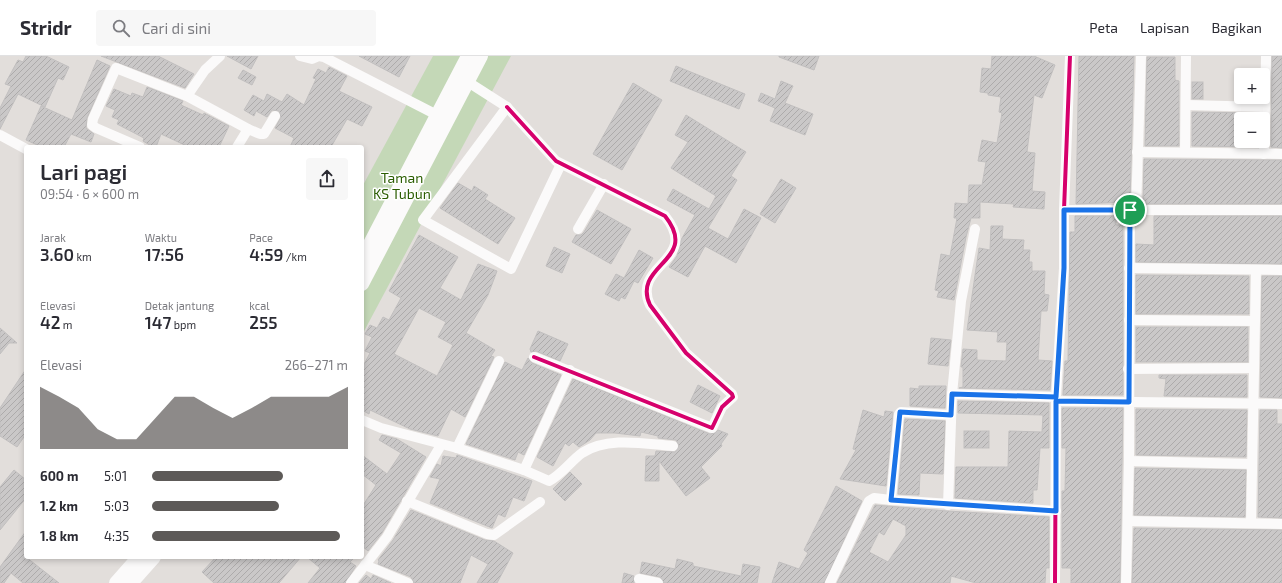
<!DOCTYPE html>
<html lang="id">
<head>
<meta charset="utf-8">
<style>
  :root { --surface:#fff; --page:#f7f7f7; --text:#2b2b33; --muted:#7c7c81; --line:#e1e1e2; --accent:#5d5a58 }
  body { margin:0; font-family:"Exo 2",sans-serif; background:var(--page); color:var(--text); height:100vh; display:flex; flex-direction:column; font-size:15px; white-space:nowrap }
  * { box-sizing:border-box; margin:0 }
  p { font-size:13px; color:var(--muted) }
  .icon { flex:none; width:22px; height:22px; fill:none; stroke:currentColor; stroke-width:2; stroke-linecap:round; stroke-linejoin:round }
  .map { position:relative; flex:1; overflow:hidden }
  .drawer { position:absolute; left:24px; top:89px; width:340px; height:414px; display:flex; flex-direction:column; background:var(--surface); border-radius:4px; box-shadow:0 2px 6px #0003 }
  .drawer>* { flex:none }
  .buttons { position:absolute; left:1234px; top:12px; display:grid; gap:8px }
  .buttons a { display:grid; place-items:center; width:36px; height:36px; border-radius:4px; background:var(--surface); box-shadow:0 2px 6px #0003; font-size:20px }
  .pin { position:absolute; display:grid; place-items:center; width:34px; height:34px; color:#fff; margin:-17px; border:2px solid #fff; border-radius:50%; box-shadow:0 1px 4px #0007 }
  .round { display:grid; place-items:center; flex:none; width:42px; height:42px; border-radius:4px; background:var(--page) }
  .summary { display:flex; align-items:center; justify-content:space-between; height:68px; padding:0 16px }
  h1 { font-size:22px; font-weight:600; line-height:30px }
  .stats { display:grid; grid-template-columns:repeat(3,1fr); gap:6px; height:68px; padding:4px 16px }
  .stats div { display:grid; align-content:center }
  .stats b { font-size:17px; font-weight:600 }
  .stats small { font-size:11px; font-weight:400 }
  .stats p { font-size:11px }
  .chart { height:112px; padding:8px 16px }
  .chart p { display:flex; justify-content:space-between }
  .chart svg { width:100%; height:72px; margin-top:4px; fill:var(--accent); opacity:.7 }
  ul { padding:0 16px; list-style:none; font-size:13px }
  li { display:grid; grid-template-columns:64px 48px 1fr; align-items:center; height:30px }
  li i { height:10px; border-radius:5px; background:var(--accent) }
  header { display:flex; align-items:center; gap:24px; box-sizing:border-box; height:56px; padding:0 20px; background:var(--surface); border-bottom:1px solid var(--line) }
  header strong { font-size:19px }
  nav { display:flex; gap:22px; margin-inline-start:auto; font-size:14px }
  .search { width:280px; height:36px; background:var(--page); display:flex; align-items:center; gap:10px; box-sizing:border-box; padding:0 14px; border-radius:4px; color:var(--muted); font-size:15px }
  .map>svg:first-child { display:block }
</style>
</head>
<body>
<header>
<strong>Stridr</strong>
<div class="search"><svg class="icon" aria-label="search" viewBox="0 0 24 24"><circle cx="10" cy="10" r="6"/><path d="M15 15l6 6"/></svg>Cari di sini</div>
<nav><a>Peta</a><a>Lapisan</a><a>Bagikan</a></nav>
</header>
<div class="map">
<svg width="1282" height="527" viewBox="0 0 1282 527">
  <defs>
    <pattern id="building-hatch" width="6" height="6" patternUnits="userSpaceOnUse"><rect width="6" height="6" fill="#cac8c8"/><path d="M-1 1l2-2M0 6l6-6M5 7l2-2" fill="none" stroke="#adabab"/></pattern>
  </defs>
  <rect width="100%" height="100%" fill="#e2dedb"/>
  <polygon fill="#c4d8b7" points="433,0 511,0 362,279 362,131"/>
  <g fill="url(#building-hatch)" stroke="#c1bfbf" fill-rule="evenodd">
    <polygon points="26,0 46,0 69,11 63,24 58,22 45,51 18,38 0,73 0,52 11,30 5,28 18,4 23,6"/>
    <polygon points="101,0 158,0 194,18 185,32"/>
    <polygon points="227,0 258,0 251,13"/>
    <polygon points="359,0 410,0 399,21"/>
    <polygon points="779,0 819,0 814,14 779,1"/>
    <polygon points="992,0 1034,0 1055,9 1042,42 1034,39 1027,96 1035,97 1032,135 1045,136 1044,153 1013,151 1014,148 980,146 980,162 971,162 966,181 954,244 937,241 939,235 935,234 941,198 950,200 957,162 954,162 955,147 968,148 969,129 982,129 986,106 978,105 982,84 997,87 1002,57 999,56 1001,41 988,39 988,37 980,36 982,12 991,13"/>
    <polygon points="1079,0 1134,0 1130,146 1076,148"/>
    <polygon points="1272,0 1282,0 1282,92 1271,91"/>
    <polygon points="1147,1 1175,1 1175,24 1179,25 1179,90 1145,90"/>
    <polygon points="97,4 110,10 87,62 86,72 94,78 91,86 71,78 64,91 42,91 26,84 41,50 72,64"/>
    <polygon points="676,10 745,38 739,53 670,25"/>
    <polygon points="329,11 347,20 339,35 372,51 362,70 347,63 331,91 290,91 294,82 275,72 281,61 279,55 272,54 267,61 256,55 254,60 244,54 253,39 264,45 267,38 282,46 287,38 304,49 316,23 313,22 318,13 326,17"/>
    <polygon points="243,14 256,21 252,29 238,22"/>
    <polygon points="781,25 793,30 785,47 813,58 805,79 770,65 775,52 758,45 761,37 775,43"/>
    <rect x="1192" y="26" width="11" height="17"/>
    <polygon points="633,27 662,44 622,114 593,98"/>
    <polygon points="147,31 183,45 181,49 203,59 204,57 229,70 219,91 189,91 161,78 156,91 153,91 143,85 144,82 117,68 119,64 112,61 115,54 106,50 114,33 131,40 132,37 143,41"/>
    <polygon points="1192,56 1258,57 1258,63 1241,63 1241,85 1258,85 1258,91 1192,90"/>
    <polygon points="686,59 746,96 731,120 737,124 708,172 728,183 744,153 761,162 736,207 705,190 688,221 669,211 677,200 681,184 695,159 667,144 673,133 709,153 716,140 671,112 688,86 675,79"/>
    <polygon points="1144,103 1282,104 1282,148 1143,148"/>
    <polygon points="781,123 796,132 775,167 760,158"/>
    <polygon points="458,127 472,135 474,130 488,139 485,143 515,162 498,188 440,152"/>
    <polygon points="597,154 631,173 611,208 572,186 576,179 581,179 584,176"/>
    <polygon points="1075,160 1116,160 1116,169 1123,169 1123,339 1063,339 1065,305 1068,305 1070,176 1075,176"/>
    <polygon points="1154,160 1282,160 1282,208 1136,206 1136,188 1154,189"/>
    <polygon points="991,170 1003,170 1002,183 1024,184 1023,194 1030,194 1029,206 1032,206 1032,215 1045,215 1044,238 1049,239 1047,255 1041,255 1038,304 1052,305 1050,334 959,332 963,331 963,311 961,311 963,293 977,294 977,304 1006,305 1007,286 997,286 998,276 967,274 979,192 990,194"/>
    <path d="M419,179L458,201L440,232L461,244L478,208L497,215L488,239L466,277L495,294L491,300L494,301L465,361L451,353L438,380L410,373L370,354L369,358L362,354V312L370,297L365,295L372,281L365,278L370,269L377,272L383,261L389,264L401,242L389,235ZM419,252L446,266L438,281L453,289L437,320L394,298Z"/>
    <polygon points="554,191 570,198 562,217 546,210"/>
    <polygon points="639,194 653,202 638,227 634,225 625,243 621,241 619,245 605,238 616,218 624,222"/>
    <polygon points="1136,219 1249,220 1249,258 1136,258"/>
    <polygon points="1262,220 1282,220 1282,342 1260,341"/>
    <rect x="1136" y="271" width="112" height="35"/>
    <polygon points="0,272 17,287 9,287 0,298"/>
    <polygon points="538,275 568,288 560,305 536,295 531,296 530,293"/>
    <polygon points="931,282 951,284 948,310 928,308"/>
    <polygon points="528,302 532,307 561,319 524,399 518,396 515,404 466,388 505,306 522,314"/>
    <polygon points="26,313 26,378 17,391 0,380 0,352"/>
    <polygon points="1159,319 1247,319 1247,341 1164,340 1166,323 1159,322"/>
    <polygon points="573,323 710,378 715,377 718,374 728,378 721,388 722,390 701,411 710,422 686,440 659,405 659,425 645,425 646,400 655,400 656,395 675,396 679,390 676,384 658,382 658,380 641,376 640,380 615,377 596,377 590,384 579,391 573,386 569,390 565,387 553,410 537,401"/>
    <polygon points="698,329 720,340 712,357 690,346"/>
    <polygon points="919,330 946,330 945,352 910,350 910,332 919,333"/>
    <polygon points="958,345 1049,347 1049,392 1040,392 1037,434 1033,434 1033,447 955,442 956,411 1008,411 1009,375 1042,376 1043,359 958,357"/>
    <polygon points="1062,352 1123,352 1120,527 1071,527 1071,512 1062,512 1062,435 1065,435 1066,392 1062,392"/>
    <polygon points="1136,353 1247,354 1246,401 1136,399"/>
    <polygon points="863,354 884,361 885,355 893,356 886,430 840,423 856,394 853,393"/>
    <polygon points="1260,354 1277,354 1277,368 1282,368 1282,462 1258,461"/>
    <polygon points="905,363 945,365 943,418 920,417 919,439 898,438"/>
    <rect x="964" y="375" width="25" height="17"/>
    <polygon points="382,379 397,383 426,401 382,477 368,495 362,490 362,451 376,429 362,418 362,399 387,418 401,397 379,384"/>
    <polygon points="457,399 532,425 524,445 513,441 505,461 498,458 492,472 430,447 440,423 430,421 437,408 441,410 443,400 456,402"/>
    <polygon points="1135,412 1246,414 1245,461 1134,459"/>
    <polygon points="14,414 26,424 26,442 0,474 0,431"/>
    <polygon points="570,416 582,428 565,445 553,433"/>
    <polygon points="836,430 862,445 824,527 772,527 779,506 799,513 808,497 804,494"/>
    <path d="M875,449L947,455L1049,461V512H1046L1045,527H976L951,520L950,527H837ZM893,463L906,470V479L888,506L869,496L879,476L884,479Z"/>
    <polygon points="411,454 485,484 494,485 513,497 497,527 477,527 488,508 471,499 460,527 414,527 411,521 378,508 379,505 378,504 393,484"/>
    <polygon points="1134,472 1282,474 1282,527 1132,527"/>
    <polygon points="26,475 26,501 59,527 23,527 11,517 4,527 0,527 0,511"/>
    <polygon points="216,501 301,501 279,527 214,527 202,516"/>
    <polygon points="307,501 355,501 350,506 356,510 345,527 308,527 320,512"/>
    <polygon points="677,503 693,507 693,510 741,520 743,508 760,511 757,527 664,527 660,521 640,517 642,506 675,513"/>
    <polygon points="624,517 634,520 634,527 622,527"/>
    <polygon points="366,519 371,523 373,519 391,527 359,527"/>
  </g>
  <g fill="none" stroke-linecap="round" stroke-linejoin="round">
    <g stroke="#fbfafa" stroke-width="10">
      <polyline points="300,0 312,3 319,0 324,1 437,59"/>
      <polyline points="468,26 507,51 423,164 511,213 561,108"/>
      <polyline points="187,40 205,14 220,0"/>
      <polyline points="1186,49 1265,51"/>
      <path d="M507,51L556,105L665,160C701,205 631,208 650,249L686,297L732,338L733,341L722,351L712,372L534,301"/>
      <polyline points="248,73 260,78 264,78 275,60"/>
      <polyline points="0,79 26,93"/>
      <polyline points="140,91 96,72 92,69 93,63 116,12 187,40 248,73 237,91"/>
      <polyline points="1137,96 1282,98"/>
      <polyline points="1185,96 1186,0"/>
      <polyline points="1264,98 1266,0"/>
      <polyline points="1064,154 1282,154"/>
      <polyline points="1136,154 1141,0"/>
      <polyline points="578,173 604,128"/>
      <polyline points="1129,212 1282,214"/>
      <polyline points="1129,264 1254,265"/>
      <polyline points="1128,313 1254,312"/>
      <polyline points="952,338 1056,341"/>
      <polyline points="1056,345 1282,348"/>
      <polyline points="951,359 901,356 899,358 891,444 1056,455"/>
      <polyline points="362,364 381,372 457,392 524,414 570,314"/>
      <polyline points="457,392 499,305"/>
      <polyline points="1129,405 1252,408"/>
      <path d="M524,414L549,425C561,419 571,405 582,397C608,380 645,388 673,390"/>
      <polyline points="407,445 487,478 494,479 540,446"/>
      <polyline points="948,449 952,338 961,245 975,173"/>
      <polyline points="1128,465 1282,468"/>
      <polyline points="1251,466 1256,214"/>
      <polyline points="365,509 408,527"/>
      <polyline points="639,523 658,527"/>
      <polyline points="351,527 387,481 441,389"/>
      <polyline points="830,527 869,445 874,442 891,444"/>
      <polyline points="1055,527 1056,341 1064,212 1064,154 1070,0"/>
      <polyline points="1126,527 1129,405 1130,154"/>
    </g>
    <g stroke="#fbfafa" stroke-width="14">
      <polyline points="362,203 468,0"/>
      <polyline points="362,228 481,0"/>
      <polyline points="116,527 139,501"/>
      <polyline points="131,527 154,501"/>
    </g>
    <g stroke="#fff" stroke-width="6">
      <g id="cycleway">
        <path d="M507,51L556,105L665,160C701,205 631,208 650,249L686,297L732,338L733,341L722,351L712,372L534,301"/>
        <polyline points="1055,527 1056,341 1064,212 1064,154 1070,0"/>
      </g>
    </g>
    <use href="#cycleway" stroke="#d6006c" stroke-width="4"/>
  </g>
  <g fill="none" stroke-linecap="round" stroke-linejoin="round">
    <g stroke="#fff" stroke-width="8">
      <polygon id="route" points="1064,154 1130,154 1129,346 1056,345 1056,455 891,444 900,356 951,359 952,338 1056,341 1064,212"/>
    </g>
    <use href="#route" stroke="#1a73e8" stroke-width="5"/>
  </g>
  <g text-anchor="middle" stroke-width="3" stroke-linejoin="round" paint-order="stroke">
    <g font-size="14" fill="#2b5d02" stroke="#fff">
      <text x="402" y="127">Taman<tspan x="402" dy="16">KS Tubun</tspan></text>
    </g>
  </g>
</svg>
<div class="buttons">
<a>+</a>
<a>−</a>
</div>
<div class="pin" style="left:1130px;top:154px;background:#1e9e55"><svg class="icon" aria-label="arrive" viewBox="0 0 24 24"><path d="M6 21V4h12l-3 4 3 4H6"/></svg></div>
<section class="drawer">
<div class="summary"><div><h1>Lari pagi</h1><p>09:54 · 6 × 600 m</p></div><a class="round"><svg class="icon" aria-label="share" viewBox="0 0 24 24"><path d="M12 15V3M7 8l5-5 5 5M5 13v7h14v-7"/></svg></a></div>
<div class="stats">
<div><p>Jarak</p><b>3.60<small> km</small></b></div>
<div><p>Waktu</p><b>17:56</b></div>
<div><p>Pace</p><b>4:59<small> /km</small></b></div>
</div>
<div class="stats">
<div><p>Elevasi</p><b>42<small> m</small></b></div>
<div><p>Detak jantung</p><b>147<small> bpm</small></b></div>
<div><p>kcal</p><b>255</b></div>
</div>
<div class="chart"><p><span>Elevasi</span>266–271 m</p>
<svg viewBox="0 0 160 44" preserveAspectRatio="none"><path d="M0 44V6L10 12L20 19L30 32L40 38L50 38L60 25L70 12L80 12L90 19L100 25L110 19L120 12L130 12L140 12L150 12L160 6V44z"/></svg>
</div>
<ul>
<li><b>600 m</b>5:01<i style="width:67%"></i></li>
<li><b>1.2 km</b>5:03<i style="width:65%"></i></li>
<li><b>1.8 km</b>4:35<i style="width:96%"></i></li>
</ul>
</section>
</div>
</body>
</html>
